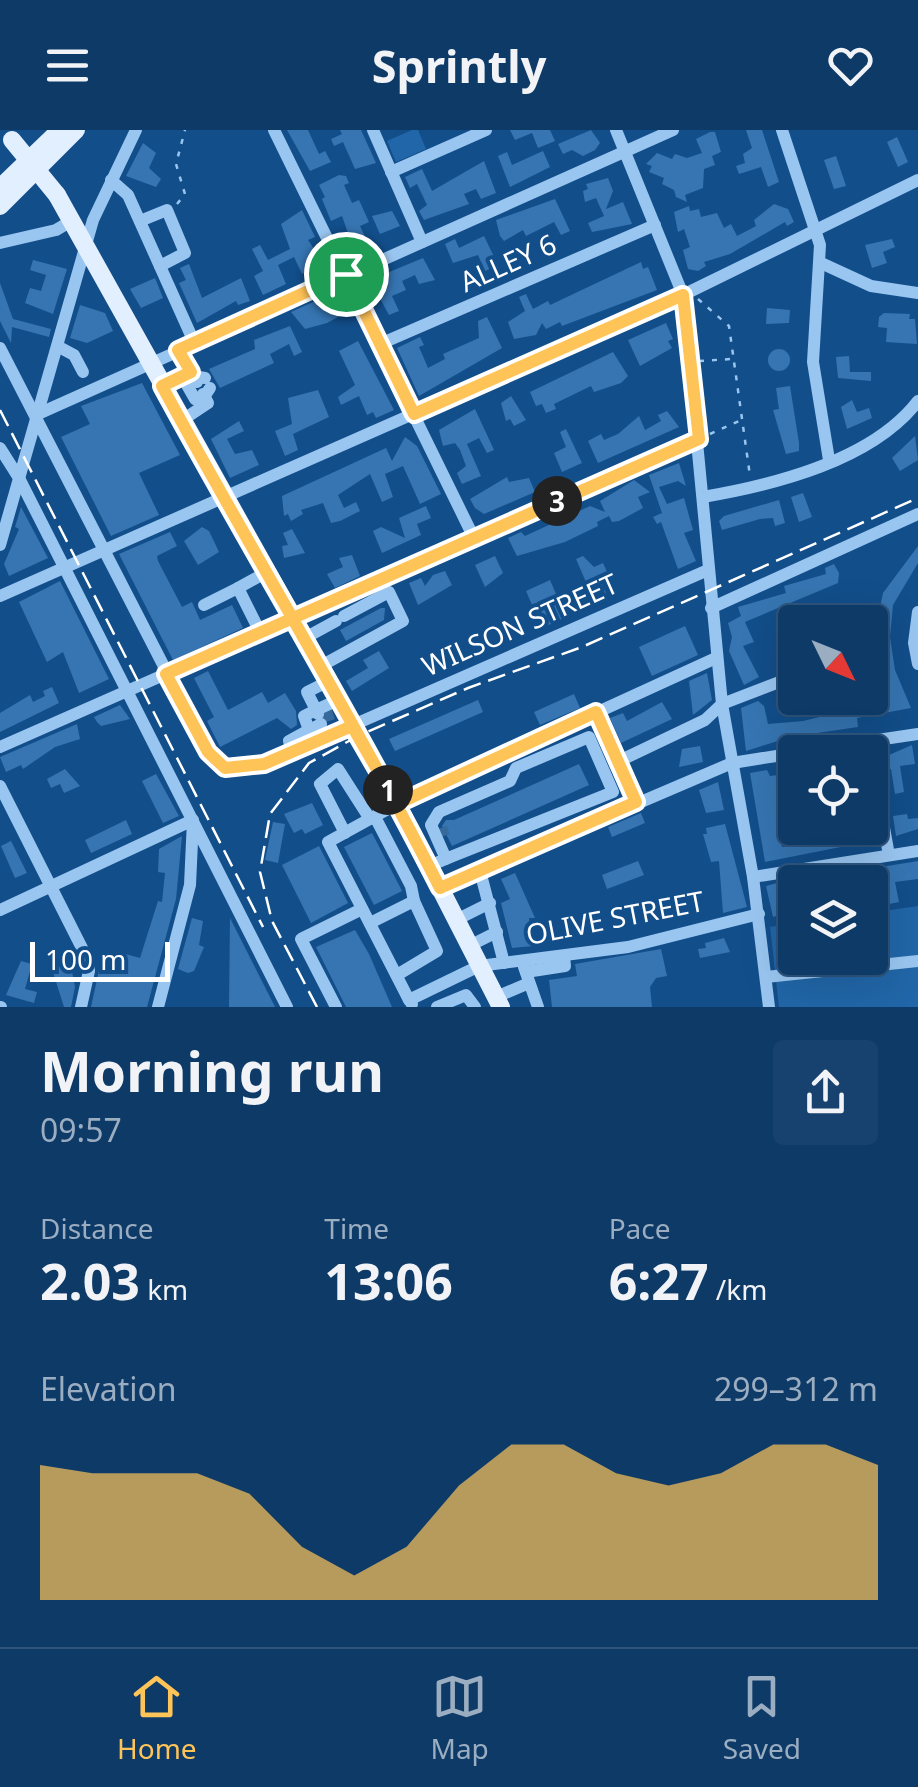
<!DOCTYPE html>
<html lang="en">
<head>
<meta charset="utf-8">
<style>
  :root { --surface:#0e3a68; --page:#17416e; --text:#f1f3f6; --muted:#9badc0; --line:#2e547c; --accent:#ffc458 }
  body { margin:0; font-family:"Noto Sans",sans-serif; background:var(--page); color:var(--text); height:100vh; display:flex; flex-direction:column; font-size:38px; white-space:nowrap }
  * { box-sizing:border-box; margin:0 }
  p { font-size:32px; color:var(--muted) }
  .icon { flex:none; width:55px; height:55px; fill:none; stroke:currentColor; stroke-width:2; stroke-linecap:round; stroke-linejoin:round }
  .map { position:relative; height:877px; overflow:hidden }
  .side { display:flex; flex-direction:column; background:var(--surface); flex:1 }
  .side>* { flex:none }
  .needle { width:65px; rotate:133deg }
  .controls { position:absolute; left:778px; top:475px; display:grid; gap:20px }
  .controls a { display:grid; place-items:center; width:110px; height:110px; border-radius:10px; background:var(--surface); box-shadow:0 10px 40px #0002,0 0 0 2px var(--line); font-size:50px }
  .scale { position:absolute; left:30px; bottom:25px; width:140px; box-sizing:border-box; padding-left:10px; border:5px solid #fff; border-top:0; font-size:28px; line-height:35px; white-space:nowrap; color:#fff; -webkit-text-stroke:8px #124e8a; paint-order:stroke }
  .pin { position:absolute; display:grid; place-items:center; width:85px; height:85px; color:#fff; margin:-42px; border:5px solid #fff; border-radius:50%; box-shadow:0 2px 10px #0007 }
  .km { position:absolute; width:50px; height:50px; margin:-25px; border-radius:50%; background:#222; color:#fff; font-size:28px; line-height:50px; text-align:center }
  .round { display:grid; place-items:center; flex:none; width:105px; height:105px; border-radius:10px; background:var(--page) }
  .head { display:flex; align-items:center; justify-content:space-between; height:170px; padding:0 40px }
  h1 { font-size:55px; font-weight:700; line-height:75px }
  .metrics { display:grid; grid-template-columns:repeat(3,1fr); gap:15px; height:170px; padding:10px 40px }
  .metrics div { display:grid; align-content:center }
  .metrics b { font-size:50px; font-weight:700 }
  .metrics small { font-size:28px; font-weight:400 }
  .metrics p { font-size:28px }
  .chart { height:280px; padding:20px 40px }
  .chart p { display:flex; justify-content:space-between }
  .chart svg { width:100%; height:180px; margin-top:10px; fill:var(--accent); opacity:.7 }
  header { display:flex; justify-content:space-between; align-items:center; height:130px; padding:0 40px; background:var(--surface); font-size:45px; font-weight:700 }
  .tab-bar { display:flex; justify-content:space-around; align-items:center; height:140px; border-top:2px solid var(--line); background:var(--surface); font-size:28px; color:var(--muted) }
  .tab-bar a { display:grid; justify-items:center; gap:5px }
  .tab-bar .current { color:var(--accent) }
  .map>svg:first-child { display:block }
</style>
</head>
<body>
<header><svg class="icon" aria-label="menu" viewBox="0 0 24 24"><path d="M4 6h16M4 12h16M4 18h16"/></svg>Sprintly<svg class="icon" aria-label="heart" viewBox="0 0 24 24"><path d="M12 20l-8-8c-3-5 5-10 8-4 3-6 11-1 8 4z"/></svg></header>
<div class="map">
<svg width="918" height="877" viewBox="0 0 918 877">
  <rect width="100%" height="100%" fill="#124e8a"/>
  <g fill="#2166a8">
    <polygon points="412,0 418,0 426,19 396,32 387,11"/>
    <polygon points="918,776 918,877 779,877 770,797 795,793 795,828 870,828 870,783"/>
  </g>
  <g fill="#3675b2">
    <polygon points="287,0 308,0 319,24 325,21 331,32 310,41"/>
    <polygon points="340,0 361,0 376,33 355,39 343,12 334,16 331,9 342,4"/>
    <polygon points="510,0 550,0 555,11 538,18 532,3 515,10"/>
    <polygon points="591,0 600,13 595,20 583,26 572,20 563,24 558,14"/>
    <polygon points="746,0 762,0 779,52 768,57 761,37 739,44 736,36 745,33 743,24 752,18"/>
    <polygon points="710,2 715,2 721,22 712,26 715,35 704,39 703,58 685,65 687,72 676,67 674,60 662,54 664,48 649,42 652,36 646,34 657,23 672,29 675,24 687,28 702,23 696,9"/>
    <polygon points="897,7 908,32 898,37 887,12"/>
    <polygon points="143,13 156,23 149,38 161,49 156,57 126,46"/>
    <polygon points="543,21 550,37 510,57 498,26 507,22 512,35"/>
    <polygon points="836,26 846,56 834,59 824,30"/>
    <polygon points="484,31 496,63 481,69 476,59 464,64 469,74 424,90 419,81 427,75 417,54 410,58 405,47 422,39 432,61"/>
    <polygon points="339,45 346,46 349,53 344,55 352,73 359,70 369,92 360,96 368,113 354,120 342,86 331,91 322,69 325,67 319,55"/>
    <polygon points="608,48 613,61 606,79 623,72 632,94 592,102 588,93 604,86 596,68 585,72 583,61 588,59 586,54"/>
    <polygon points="555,69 570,101 561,105 554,92 526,106 523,100 504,111 500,106 496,90"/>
    <polygon points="774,74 788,79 794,92 787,96 785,92 730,124 704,132 706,136 698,141 688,139 683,120 690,117 684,99 678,102 674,82 689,76 690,81 699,79 701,87 717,83 724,98 731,94 737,106 756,96 754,90"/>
    <polygon points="302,80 315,107 308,110 323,132 302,144 294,127 278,135 286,154 263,165 254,146 263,141 252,119 260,115 268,130 290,119 281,94"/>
    <polygon points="392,81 400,96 380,104 372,86"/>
    <polygon points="484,106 498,135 485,141 478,125 453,133 445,114 455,109 459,118"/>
    <polygon points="892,109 895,117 883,122 887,133 872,138 865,115"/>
    <polygon points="423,128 435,150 419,154 415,145 402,151 406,160 392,166 399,181 389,185 370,150"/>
    <polygon points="33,130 67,139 53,184 25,173 30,158 41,161 46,145 30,140"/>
    <polygon points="641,132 643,139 648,137 657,160 562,196 560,192 546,199 542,193 536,205 514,209 508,192 525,181 519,167 526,164 533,179 548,171 550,175"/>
    <polygon points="189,134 202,168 241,148 250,171 238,175 236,171 197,193 179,153 186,150 180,138"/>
    <polygon points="155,148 163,168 141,178 130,159"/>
    <polygon points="0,153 13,189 51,199 49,207 12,197 11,213 0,191"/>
    <polygon points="337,161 349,181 327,193 305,199 291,182"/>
    <polygon points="80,175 105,183 113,201 87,213 70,208"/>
    <polygon points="767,178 790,180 789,193 766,194"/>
    <polygon points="884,183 910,184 909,189 915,189 917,214 886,212 887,198 878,197 879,187"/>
    <polygon points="487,187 502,218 419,266 397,218 420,207 424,215 419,217 428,238 445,229 443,224 479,208 478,191"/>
    <polygon points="666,193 673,209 668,211 672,218 640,236 628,210"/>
    <polygon points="290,196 302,222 294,226 289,214 270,224 274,233 220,258 209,239 255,219 254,210"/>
    <polygon points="358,211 394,280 376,288 373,282 367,285 359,266 341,275 338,267 355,255 339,221"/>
    <circle cx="779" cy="230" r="11"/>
    <polygon points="613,222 628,246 621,253 594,262 591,256 554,274 556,279 546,283 542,274 536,276 530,262"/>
    <polygon points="849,226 850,242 871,242 871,251 838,248 836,227"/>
    <polygon points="142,253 180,325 139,343 159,385 111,406 61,307 90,294 81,276"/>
    <polygon points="790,256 799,313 799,321 786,324 773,280 779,279 776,258"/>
    <polygon points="318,260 329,287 293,304 298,320 285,326 275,301 292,294 288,268"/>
    <polygon points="511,266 526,290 514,296 510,289 506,291 501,273"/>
    <polygon points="852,270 857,282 869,278 872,288 847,299 841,277"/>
    <polygon points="475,279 494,320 487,323 479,308 467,314 481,346 462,354 457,343 466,336 460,320 455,313 443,316 439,300"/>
    <polygon points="667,281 679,297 598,333 588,311 601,304 604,310 618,304 639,286 645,300 661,291 658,285"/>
    <polygon points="239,291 244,301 227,309 235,324 252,320 259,335 230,348 211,309"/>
    <polygon points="566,299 582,333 562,342 554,323 566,317 560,302"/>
    <polygon points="915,306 918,330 900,341 892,328"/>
    <polygon points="405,307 417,316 441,364 420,374 403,336 385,344 393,367 382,372 370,344 338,365 344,378 356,372 360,381 340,391 331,393 323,373 301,380 303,384 291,391 288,384 284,386 282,366 386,318 392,331"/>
    <polygon points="679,333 686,356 678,351 659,357 667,374 684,368 693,400 684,403 696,431 678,439 661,392 657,394 653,387 662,383 649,345"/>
    <polygon points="507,347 509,352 529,348 535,362 484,384 475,378 470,369"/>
    <polygon points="634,350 650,362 638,367 643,378 619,391 612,392 609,386 597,392 598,396 565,412 517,426 508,408 521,402 525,406 590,376 605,382 600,371"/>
    <polygon points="803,363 812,387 799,392 791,367"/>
    <polygon points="779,370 785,393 775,396 773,388 760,389 722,400 719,391 724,386"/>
    <polygon points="426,376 431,388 417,394 421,405 382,423 373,401 381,397 405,408 399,388"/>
    <polygon points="21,377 48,428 9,446 4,434 19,399 15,397"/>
    <polygon points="202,397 209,401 219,422 198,435 184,411"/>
    <polygon points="292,399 305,423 284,428 282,416 288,415 283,403"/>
    <polygon points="170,402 177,416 157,426 158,431 182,477 192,472 200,490 232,475 243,498 173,530 119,424"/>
    <polygon points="918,416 918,433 893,475 890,507 895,540 911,578 857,588 858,597 790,607 746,621 741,578 758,571 764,576 768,594 803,591 890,570 887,551 880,552 878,506 871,506 871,486 878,487 883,463"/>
    <polygon points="352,425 360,446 335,458 327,444 343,437 339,428"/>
    <polygon points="495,426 503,443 485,457 475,435"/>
    <polygon points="583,426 594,437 603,433 607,442 598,446 608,467 595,473 576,429"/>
    <polygon points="834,434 839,443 838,453 745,492 754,512 743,516 759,547 744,555 729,521 732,507 728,493 741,486 738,477 786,463 784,456 826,444 825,438"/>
    <polygon points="445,441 452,455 418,475 409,453 421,448 425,456 433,445"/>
    <polygon points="550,450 566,487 542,498 526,461"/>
    <polygon points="60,451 109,549 79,563 63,522 47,532 19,472"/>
    <polygon points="381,478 385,478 384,490 346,511 340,500"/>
    <polygon points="685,496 698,525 652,546 639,517"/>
    <polygon points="379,521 389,538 352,561 346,551 368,538 363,530"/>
    <polygon points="208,541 228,580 262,562 268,573 285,563 296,581 297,595 291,599 277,588 220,617 207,591 214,587 194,548"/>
    <polygon points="707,543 712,570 693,585 689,551"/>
    <polygon points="52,557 59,573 0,602 0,583 30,565 33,572 45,566 43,561"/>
    <polygon points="574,564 580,578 540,595 534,582"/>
    <polygon points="478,570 483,582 395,621 389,609"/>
    <polygon points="662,572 672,589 621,613 610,588 623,583 627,591"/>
    <polygon points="120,575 130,589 101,596 97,592 94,587"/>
    <polygon points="77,594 80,609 55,617 23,639 21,635 6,642 0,627"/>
    <polygon points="912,615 915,634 900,636 904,662 895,664 891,639 885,640 882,628"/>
    <polygon points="700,616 703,632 679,637 682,619"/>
    <polygon points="579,634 589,655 452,716 442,696 446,690 454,690"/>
    <polygon points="65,639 80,656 64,663 60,654 51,658 47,649"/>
    <polygon points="767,640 770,646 794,643 795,653 781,655 784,673 777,675 782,717 802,715 799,698 810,698 812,710 841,705 840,698 874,698 876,710 765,732 750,643"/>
    <polygon points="156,644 179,686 163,693 142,651"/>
    <polygon points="718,652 724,680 706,683 699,660"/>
    <polygon points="312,673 323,695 305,704 302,699 294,703 284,684"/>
    <polygon points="641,683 645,693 612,707 608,697"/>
    <polygon points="907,684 908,689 918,688 918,699 896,706 893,686"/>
    <polygon points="126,690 132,704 91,723 85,710"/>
    <polygon points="273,692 285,694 278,733 265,730"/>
    <polygon points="725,694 747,777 723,783 719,731 711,732 703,704 707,704 706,698"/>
    <polygon points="372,703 402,761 374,775 344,717"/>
    <polygon points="182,706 176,769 147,877 91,877 101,831 122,823 140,828 158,771 162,772 165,743 158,742 159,719"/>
    <polygon points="11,711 27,743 15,748 1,716"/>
    <polygon points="319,716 348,773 311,793 282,735"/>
    <polygon points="638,731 644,745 607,759 602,745"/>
    <polygon points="918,731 918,749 895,752 899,772 874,777 874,752 807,752 807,749"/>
    <polygon points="515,743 535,788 529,788 533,816 512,818 501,773 510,769 501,749"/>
    <polygon points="777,753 785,761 795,758 794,780 773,787 766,756"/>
    <polygon points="192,788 203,791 199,815 204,817 194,841 188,843 178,839"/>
    <polygon points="230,788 275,877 229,877"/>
    <polygon points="355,800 369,824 392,877 346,877 316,817"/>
    <polygon points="724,808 730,822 700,828 698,819 706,818 705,813"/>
    <polygon points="661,819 667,846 656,848 650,857 652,877 552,877 549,850 577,846 575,834"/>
    <polygon points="21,831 32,834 25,859 37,862 34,873 6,865"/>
    <polygon points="70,831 75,857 71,877 64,877 52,839"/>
  </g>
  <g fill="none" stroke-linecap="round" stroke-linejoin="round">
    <g stroke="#36699c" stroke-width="12" stroke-dasharray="12 6" stroke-linecap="butt">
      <polyline points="326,581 329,591"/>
      <polyline points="441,698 444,706"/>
    </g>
    <g stroke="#99c6f1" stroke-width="2.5" stroke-dasharray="5 8" stroke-linecap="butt">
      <polyline points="177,74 185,64 176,34 185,0"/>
      <polyline points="698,169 729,196 750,346"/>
      <polyline points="699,231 731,229"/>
      <polyline points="710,304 739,291"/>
    </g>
    <g stroke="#99c6f1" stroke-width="12">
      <polyline points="274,0 474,408"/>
      <polyline points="373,0 422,112"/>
      <polyline points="616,0 683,165 722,574 753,747 769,877"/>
      <polyline points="782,0 820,115 813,232 829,330"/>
      <polyline points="391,42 486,0"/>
      <polyline points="111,50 128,65 194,212"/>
      <polyline points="140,91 167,80 185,123 160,136"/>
      <polyline points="0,113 56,100 73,90"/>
      <polyline points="821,133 871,156 918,163"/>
      <polyline points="380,214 655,95"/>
      <polyline points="59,217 74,225 83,242"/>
      <polyline points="0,218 208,622 225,638 264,634 708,440"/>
      <polyline points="179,219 197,252"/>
      <polyline points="205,248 193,246 187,255 195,269 204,267 210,258"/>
      <polyline points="162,256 191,242"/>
      <polyline points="38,284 673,0"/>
      <polyline points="181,291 208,273 203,264"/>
      <polyline points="0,318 19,348 287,877"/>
      <path d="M703,367C774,355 872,331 918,271"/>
      <polyline points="0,415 93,90 136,0"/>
      <polyline points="0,466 683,165 918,50"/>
      <polyline points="204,475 238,458"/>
      <polyline points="711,478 918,384"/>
      <polyline points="918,482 914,513 918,534"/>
      <polyline points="261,504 238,458 265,443"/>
      <polyline points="303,509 336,491"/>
      <polyline points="319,537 403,491 389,462 344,486"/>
      <polyline points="327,552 307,562 316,580 338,570"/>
      <polyline points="597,583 635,672"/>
      <polyline points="318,584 316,580 304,586 309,600 321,594"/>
      <polyline points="868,611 889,725"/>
      <polyline points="0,617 699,309"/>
      <polyline points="292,622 289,611 309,600"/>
      <polyline points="797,622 918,604"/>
      <polyline points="615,633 705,590 722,574 795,546"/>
      <polyline points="0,656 87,828 89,841 81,877"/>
      <polyline points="375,687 411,756 414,771"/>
      <polyline points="345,703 320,654 338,639 370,689"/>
      <polyline points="429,736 453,726 613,662 589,607 516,638 510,651 439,682 431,695 446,729"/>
      <polyline points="480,741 504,833"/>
      <polyline points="753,747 918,721"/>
      <polyline points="440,758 732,633 795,623"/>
      <polyline points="0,780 193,690 190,755 158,877"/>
      <polyline points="456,790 490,773"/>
      <polyline points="370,793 414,771 437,821 397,845"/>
      <polyline points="469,816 497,802"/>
      <polyline points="524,837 538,877"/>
      <polyline points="526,842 565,836 564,826"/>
      <polyline points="766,847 918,831"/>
      <polyline points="496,867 529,853"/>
      <polyline points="409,870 328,712 397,674 716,528"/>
      <polyline points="412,874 409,870 479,836 628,817 759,784"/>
      <polyline points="0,877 1,877"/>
      <polyline points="336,877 301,809 362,779"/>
      <polyline points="437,877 466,865 475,877"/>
    </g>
    <g stroke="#e2efff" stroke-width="18">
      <polyline points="0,58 56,4"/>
      <polyline points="57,65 397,674 501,877"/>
      <polyline points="0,76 76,0"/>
    </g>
    <g stroke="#fff" stroke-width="2.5" stroke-dasharray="18 8" stroke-linecap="butt">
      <polyline points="0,280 263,797"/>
      <polyline points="317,877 272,791 260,742 270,684 309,633 358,606 468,558 582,517 918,368"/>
    </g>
    <polyline stroke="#e2efff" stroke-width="18" points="12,10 57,65"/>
  </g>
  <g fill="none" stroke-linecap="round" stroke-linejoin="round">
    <g stroke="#fff" stroke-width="20">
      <path id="route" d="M346,144L178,220L191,242L162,256C253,424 353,587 440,758L636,672L596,582L397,674L352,596L264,634L225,638L208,622L166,544L699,309L683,165L414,284L346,144"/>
    </g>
    <use href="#route" stroke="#ffc458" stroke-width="12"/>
  </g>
  <g text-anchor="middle" stroke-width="8" stroke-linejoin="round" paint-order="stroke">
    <g font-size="28" fill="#fff" stroke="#124e8a">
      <text transform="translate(508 133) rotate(-24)" y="10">ALLEY 6</text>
      <text transform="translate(520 495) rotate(-24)" y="10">WILSON STREET</text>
      <text transform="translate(615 788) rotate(-11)" y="10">OLIVE STREET</text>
    </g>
  </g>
</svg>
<div class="controls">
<a><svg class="needle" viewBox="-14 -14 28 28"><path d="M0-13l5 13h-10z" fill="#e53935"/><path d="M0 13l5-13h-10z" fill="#9badc0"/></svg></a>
<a><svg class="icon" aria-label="locate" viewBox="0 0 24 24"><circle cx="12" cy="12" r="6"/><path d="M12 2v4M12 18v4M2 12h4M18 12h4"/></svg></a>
<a><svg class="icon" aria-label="layers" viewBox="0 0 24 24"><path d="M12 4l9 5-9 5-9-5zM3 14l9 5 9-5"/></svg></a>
</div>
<div class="scale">100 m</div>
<div class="pin" style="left:346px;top:144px;background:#1e9e55"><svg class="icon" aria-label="arrive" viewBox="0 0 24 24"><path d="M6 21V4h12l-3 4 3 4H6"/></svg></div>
<b class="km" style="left:388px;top:660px">1</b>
<b class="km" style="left:557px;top:371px">3</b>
</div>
<section class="side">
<div class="head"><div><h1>Morning run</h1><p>09:57</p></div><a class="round"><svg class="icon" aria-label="share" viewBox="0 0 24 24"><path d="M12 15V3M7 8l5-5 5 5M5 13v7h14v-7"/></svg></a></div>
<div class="metrics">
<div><p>Distance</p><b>2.03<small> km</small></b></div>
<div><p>Time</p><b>13:06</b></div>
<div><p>Pace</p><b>6:27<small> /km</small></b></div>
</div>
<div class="chart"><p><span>Elevation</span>299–312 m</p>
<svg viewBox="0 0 160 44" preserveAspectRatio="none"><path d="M0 44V11L10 13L20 13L30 13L40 18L50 31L60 38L70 31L80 16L90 6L100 6L110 13L120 16L130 13L140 6L150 6L160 11V44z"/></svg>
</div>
</section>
<nav class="tab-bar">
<a class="current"><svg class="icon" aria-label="home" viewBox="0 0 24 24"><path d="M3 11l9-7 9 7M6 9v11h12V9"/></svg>Home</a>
<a><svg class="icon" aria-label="map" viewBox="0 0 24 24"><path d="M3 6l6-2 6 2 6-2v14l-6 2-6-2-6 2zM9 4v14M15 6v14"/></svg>Map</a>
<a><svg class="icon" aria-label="saved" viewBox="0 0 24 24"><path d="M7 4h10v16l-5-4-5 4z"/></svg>Saved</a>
</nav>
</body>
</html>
